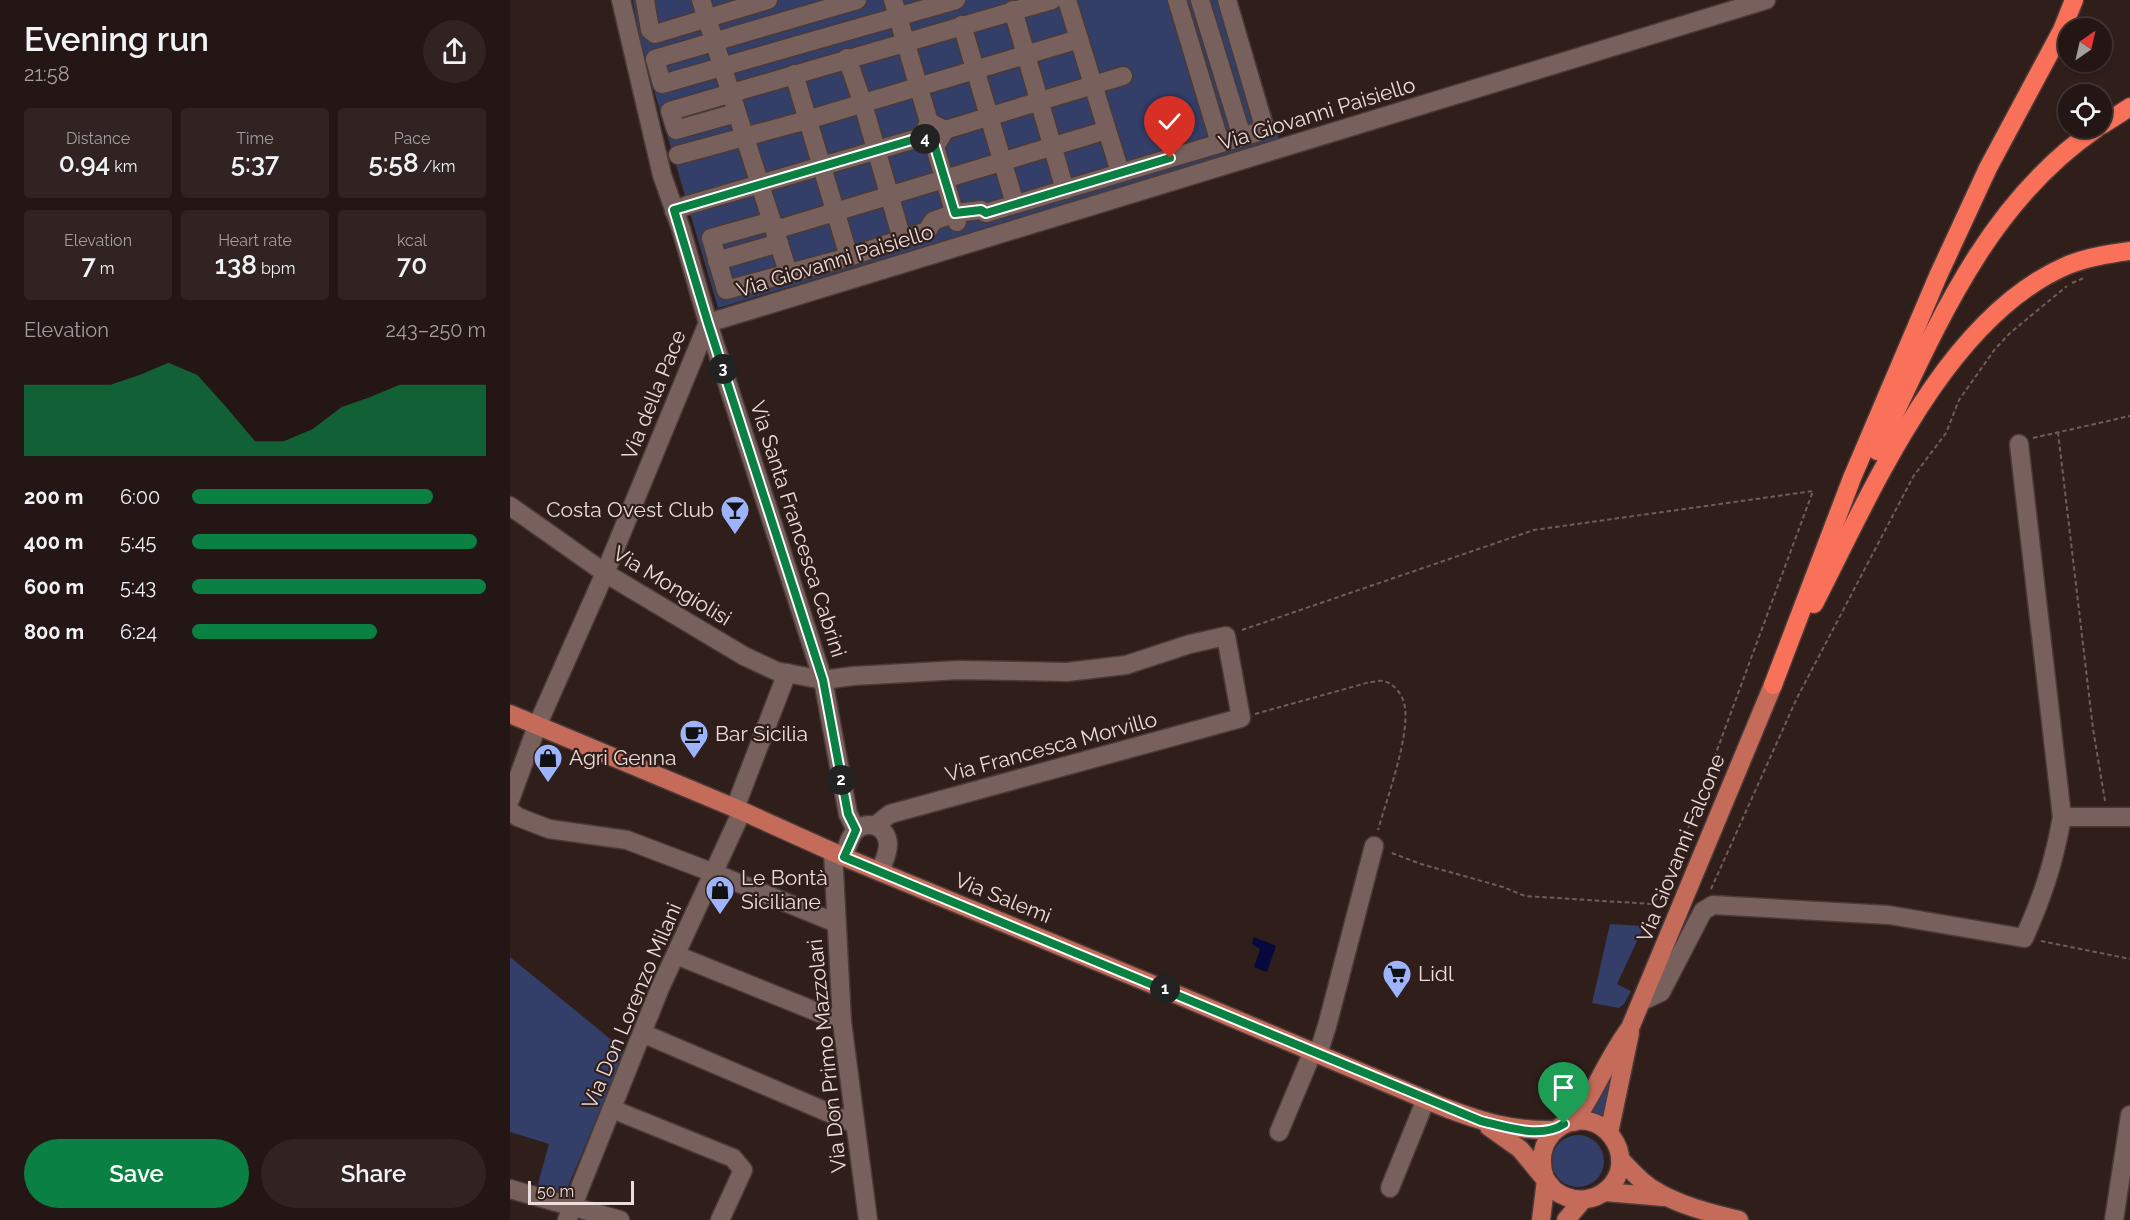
<!DOCTYPE html>
<html lang="en">
<head>
<meta charset="utf-8">
<style>
  :root { --surface:#241614; --page:#302322; --text:#f1f3f6; --muted:#a39fa0; --line:#413534; --accent:#0b8043 }
  body { margin:0; font-family:Raleway,sans-serif; background:var(--page); color:var(--text); height:100vh; display:flex; flex-direction:column; font-size:22px; white-space:nowrap }
  * { box-sizing:border-box; margin:0 }
  p { font-size:20px; color:var(--muted) }
  .icon { flex:none; width:33px; height:33px; fill:none; stroke:currentColor; stroke-width:2; stroke-linecap:round; stroke-linejoin:round }
  .map { position:relative; flex:1; overflow:hidden }
  .details { display:flex; flex-direction:column; background:var(--surface); width:510px }
  .details>* { flex:none }
  .needle { width:39px; rotate:34deg }
  .buttons { position:absolute; left:1548px; top:18px; display:grid; gap:12px }
  .buttons a { display:grid; place-items:center; width:54px; height:54px; border-radius:50%; background:var(--surface); box-shadow:0 2px 4px #0004,0 0 0 2px var(--line); font-size:30px }
  .scale { position:absolute; left:18px; bottom:15px; width:106px; box-sizing:border-box; padding-left:6px; border:3px solid #eadcd9; border-top:0; font-size:16px; line-height:21px; white-space:nowrap; color:#eadcd9; -webkit-text-stroke:4px #301e1a; paint-order:stroke }
  .pin { position:absolute; display:grid; place-items:center; width:51px; height:51px; color:#fff; margin:-62px -26px; border-radius:50% 50% 50% 0; rotate:-45deg; box-shadow:0 0 6px #0007 }
  .pin .icon { rotate:45deg }
  .km { position:absolute; width:30px; height:30px; margin:-15px; border-radius:50%; background:#222; color:#fff; font-size:16px; line-height:30px; text-align:center }
  .round { display:grid; place-items:center; flex:none; width:63px; height:63px; border-radius:32px; background:var(--page) }
  .head { display:flex; align-items:center; justify-content:space-between; height:102px; padding:0 24px }
  h1 { font-size:33px; font-weight:600; line-height:45px }
  .stats { display:grid; grid-template-columns:repeat(3,1fr); gap:9px; height:102px; padding:6px 24px }
  .stats div { display:grid; align-content:center; border-radius:6px; background:var(--page); text-align:center }
  .stats b { font-size:26px; font-weight:600 }
  .stats small { font-size:16px; font-weight:400 }
  .stats p { font-size:16px }
  .chart { height:168px; padding:12px 24px }
  .chart p { display:flex; justify-content:space-between }
  .chart svg { width:100%; height:108px; margin-top:6px; fill:var(--accent); opacity:.7 }
  .action { display:flex; gap:12px; margin-top:auto; padding:12px 24px }
  .action a { flex:1; height:69px; border-radius:36px; background:var(--accent); color:#fff; font-size:24px; font-weight:600; line-height:69px; text-align:center }
  .action a+a { background:var(--page); color:var(--text) }
  ul { padding:0 24px; list-style:none; font-size:20px }
  li { display:grid; grid-template-columns:96px 72px 1fr; align-items:center; height:45px }
  li i { height:15px; border-radius:8px; background:var(--accent) }
  main { display:flex; flex:1; min-height:0 }
  .map>svg:first-child { display:block }
</style>
</head>
<body>
<main>
<section class="details">
<div class="head"><div><h1>Evening run</h1><p>21:58</p></div><a class="round"><svg class="icon" aria-label="share" viewBox="0 0 24 24"><path d="M12 15V3M7 8l5-5 5 5M5 13v7h14v-7"/></svg></a></div>
<div class="stats">
<div><p>Distance</p><b>0.94<small> km</small></b></div>
<div><p>Time</p><b>5:37</b></div>
<div><p>Pace</p><b>5:58<small> /km</small></b></div>
</div>
<div class="stats">
<div><p>Elevation</p><b>7<small> m</small></b></div>
<div><p>Heart rate</p><b>138<small> bpm</small></b></div>
<div><p>kcal</p><b>70</b></div>
</div>
<div class="chart"><p><span>Elevation</span>243–250 m</p>
<svg viewBox="0 0 160 44" preserveAspectRatio="none"><path d="M0 44V15L10 15L20 15L30 15L40 11L50 6L60 11L70 24L80 38L90 38L100 33L110 24L120 20L130 15L140 15L150 15L160 15V44z"/></svg>
</div>
<ul>
<li><b>200 m</b>6:00<i style="width:82%"></i></li>
<li><b>400 m</b>5:45<i style="width:97%"></i></li>
<li><b>600 m</b>5:43<i style="width:100%"></i></li>
<li><b>800 m</b>6:24<i style="width:63%"></i></li>
</ul>
<div class="action"><a>Save</a><a>Share</a></div>
</section>
<div class="map">
<svg width="1620" height="1220" viewBox="0 0 1620 1220">
  <rect width="100%" height="100%" fill="#301e1a"/>
  <g fill="#333f68">
    <polygon points="123,0 727,0 770,142 208,308 129,39"/>
    <polygon points="1100,924 1134,926 1107,984 1121,991 1114,1004 1109,1008 1082,1003"/>
    <polygon points="0,957 115,1051 54,1196 27,1187 39,1144 0,1132"/>
    <polygon points="1106,1059 1093,1120 1079,1114"/>
    <circle cx="1068" cy="1161" r="26"/>
  </g>
  <polygon fill="#06093e" points="744,937 766,946 757,972 744,967 750,949 742,944"/>
  <g fill="none" stroke-linecap="round" stroke-linejoin="round">
    <g stroke="#4a3a38" stroke-width="21">
      <g id="minor">
        <polyline points="135,0 140,30 145,34 258,0"/>
        <polyline points="191,0 278,272"/>
        <polyline points="347,0 145,59 152,84 446,0"/>
        <polyline points="383,0 419,122"/>
        <polyline points="557,0 610,172"/>
        <polyline points="667,0 710,143"/>
        <polyline points="690,0 732,137"/>
        <polyline points="503,10 555,190"/>
        <polyline points="452,25 505,204"/>
        <polyline points="337,58 353,104 392,239"/>
        <polyline points="284,74 339,257"/>
        <polyline points="226,113 166,130 160,111 542,0"/>
        <polyline points="435,130 613,76"/>
        <polyline points="425,147 435,130 419,122 412,137 425,147 447,222"/>
        <polyline points="168,155 297,120 569,39"/>
        <polyline points="164,211 178,205 412,137"/>
        <polyline points="262,221 201,238 216,290 339,257 392,239 417,231 423,221 445,213 471,210 476,213 748,132 753,123 717,0"/>
        <polyline points="265,230 597,130"/>
        <polyline points="207,261 269,243"/>
        <polyline points="0,506 95,573 234,656 266,671 313,680 343,676 449,670 557,672 616,665 680,644 716,636 731,718 380,814 366,825"/>
        <polyline points="0,800 27,726 95,573 198,323 171,229 152,175 111,0"/>
        <polyline points="225,808 277,673"/>
        <polyline points="0,811 8,817 39,829 117,840 204,873 326,923"/>
        <polyline points="1552,817 1620,817"/>
        <polyline points="346,830 338,814 313,680 198,323 1256,0"/>
        <polyline points="323,852 332,1022 358,1220"/>
        <path d="M334,857C337,848 339,837 346,830C359,819 377,827 378,844C378,854 373,863 370,872"/>
        <polyline points="166,955 332,1022"/>
        <path d="M1132,1001L1151,992L1193,911L1203,905L1379,915L1514,938C1533,896 1544,862 1552,817L1509,444"/>
        <polyline points="132,1033 345,1124"/>
        <polyline points="808,1054 817,1026 864,846"/>
        <polyline points="102,1109 223,1158 233,1170 210,1220"/>
        <polyline points="769,1132 803,1051"/>
        <polyline points="880,1188 916,1099"/>
        <polyline points="0,1189 110,1220"/>
        <polyline points="57,1220 150,988 232,811"/>
        <polyline points="1604,1220 1620,1115"/>
      </g>
    </g>
    <g stroke="#4a3a38" stroke-width="21">
      <g id="major">
        <path d="M0,714L232,811L334,857L661,992L931,1106C972,1122 1001,1131 1046,1130"/>
        <path d="M1064,1122C1085,1092 1098,1057 1120,1028L1263,685"/>
        <path d="M979,1127L1010,1149L1044,1190C1082,1219 1130,1176 1102,1137C1075,1100 1018,1130 1035,1178"/>
        <polyline points="1099,1133 1120,1033"/>
        <path d="M1110,1159C1120,1169 1129,1180 1141,1188C1167,1205 1200,1213 1229,1220"/>
        <polyline points="1095,1192 1153,1197"/>
        <polyline points="1031,1220 1036,1180"/>
        <polyline points="1056,1220 1072,1201"/>
      </g>
    </g>
    <g stroke="#4a3a38" stroke-width="21">
      <g id="highway">
        <polyline points="1592,125 1620,107"/>
        <path d="M1367,451C1424,332 1474,205 1587,128"/>
        <path d="M1304,604C1362,491 1435,317 1558,265C1578,257 1599,254 1620,251"/>
        <polyline points="1263,685 1342,478 1428,276 1478,168 1552,30 1564,0"/>
      </g>
    </g>
    <g stroke="#6e5d59" stroke-width="2" stroke-dasharray="4.5 3" stroke-linecap="butt">
      <polyline points="1562,283 1574,278"/>
      <polyline points="1548,432 1583,729 1595,801"/>
      <polyline points="1523,438 1620,416"/>
      <polyline points="732,630 1024,530 1303,491 1156,888 1141,904 1015,896 993,887 911,864 879,852"/>
      <path d="M745,714L860,682C864,682 870,680 873,681C885,683 894,697 895,708C899,739 877,798 868,830"/>
      <polyline points="1201,889 1287,698 1403,477 1436,433 1449,400 1485,349 1500,333 1557,286"/>
      <polyline points="1531,941 1620,959"/>
    </g>
    <use href="#minor" stroke="#78615c" stroke-width="18"/>
    <use href="#major" stroke="#c56b5a" stroke-width="18"/>
    <use href="#highway" stroke="#f87158" stroke-width="18"/>
  </g>
  <g fill="none" stroke-linecap="round" stroke-linejoin="round">
    <g stroke="#fff" stroke-width="12">
      <path id="route" d="M660,158L476,213L471,210L445,213L425,147L412,137L164,210L198,323L313,680L338,814L346,830L334,857L971,1121C996,1127 1031,1139 1054,1124"/>
    </g>
    <use href="#route" stroke="#0b8043" stroke-width="8"/>
  </g>
  <defs>
    <g id="bar-pin" transform="scale(1.5)"><path d="M0 17L-7.5 6A9.5 9.5 0 1 1 7.5 6Z" fill="#9db4fd" stroke="#301e1a"/><path d="M-6-5H6L.8 .8V4.5H3.5V6h-7V4.5H-.8V.8Z" fill="#111"/></g>
    <g id="cafe-pin" transform="scale(1.5)"><path d="M0 17L-7.5 6A9.5 9.5 0 1 1 7.5 6Z" fill="#9db4fd" stroke="#301e1a"/><path d="M-5.5-4.5H6V0H3Q3 3.5 0 3.5H-2.5Q-5.5 3.5-5.5 0ZM3-3.2v2h1.7v-2ZM-6 4.5H4V6H-6Z" fill="#111"/></g>
    <g id="shop-pin" transform="scale(1.5)"><path d="M0 17L-7.5 6A9.5 9.5 0 1 1 7.5 6Z" fill="#9db4fd" stroke="#301e1a"/><path d="M-5-2.5h2.3a2.7 3.5 0 0 1 5.4 0H5L5.5 6h-11ZM-1.5-2.5h3a1.5 2.3 0 0 0-3 0Z" fill="#111"/></g>
    <g id="supermarket-pin" transform="scale(1.5)"><path d="M0 17L-7.5 6A9.5 9.5 0 1 1 7.5 6Z" fill="#9db4fd" stroke="#301e1a"/><path d="M-6-5.5h2.5l.6 2H6L4.5 2H-2.5L-4.4-4H-6ZM-1.5 3.2a1.3 1.3 0 1 0 .1 0ZM3 3.2a1.3 1.3 0 1 0 .1 0Z" fill="#111"/></g>
  </defs>
  <g fill-rule="evenodd">
    <use href="#bar-pin" x="225" y="510"/>
    <use href="#cafe-pin" x="184" y="734"/>
    <use href="#shop-pin" x="38" y="758"/>
    <use href="#shop-pin" x="210" y="890"/>
    <use href="#supermarket-pin" x="887" y="974"/>
  </g>
  <g text-anchor="middle" stroke-width="4.5" stroke-linejoin="round" paint-order="stroke">
    <g font-size="21" fill="#eadcd9" stroke="#301e1a">
      <text transform="translate(807 114) rotate(-17)" y="7">Via Giovanni Paisiello</text>
      <text transform="translate(325 261) rotate(-17)" y="7">Via Giovanni Paisiello</text>
      <text transform="translate(144 395) rotate(-68)" y="7">Via della Pace</text>
      <text transform="translate(288 529) rotate(72)" y="7">Via Santa Francesca Cabrini</text>
      <text transform="translate(162 586) rotate(31)" y="7">Via Mongiolisi</text>
      <text transform="translate(541 747) rotate(-15)" y="7">Via Francesca Morvillo</text>
      <text transform="translate(1171 848) rotate(-68)" y="7">Via Giovanni Falcone</text>
      <text transform="translate(493 898) rotate(22)" y="7">Via Salemi</text>
      <text transform="translate(122 1006) rotate(-67)" y="7">Via Don Lorenzo Milani</text>
      <text transform="translate(317 1056) rotate(-96)" y="7">Via Don Primo Mazzolari</text>
    </g>
    <g font-size="21" fill="#eadcd9" stroke="#301e1a" text-anchor="start">
      <text x="204" y="517" text-anchor="end">Costa Ovest Club</text>
      <text x="205" y="741">Bar Sicilia</text>
      <text x="59" y="765">Agri Genna</text>
      <text x="231" y="885">Le Bontà<tspan x="231" dy="24">Siciliane</tspan></text>
      <text x="908" y="981">Lidl</text>
    </g>
  </g>
</svg>
<div class="buttons">
<a><svg class="needle" viewBox="-14 -14 28 28"><path d="M0-13l5 13h-10z" fill="#e53935"/><path d="M0 13l5-13h-10z" fill="#a39fa0"/></svg></a>
<a><svg class="icon" aria-label="locate" viewBox="0 0 24 24"><circle cx="12" cy="12" r="6"/><path d="M12 2v4M12 18v4M2 12h4M18 12h4"/></svg></a>
</div>
<div class="scale">50 m</div>
<div class="pin" style="left:1054px;top:1124px;background:#1e9e55"><svg class="icon" aria-label="arrive" viewBox="0 0 24 24"><path d="M6 21V4h12l-3 4 3 4H6"/></svg></div>
<div class="pin" style="left:660px;top:158px;background:#d93025"><svg class="icon" aria-label="check" viewBox="0 0 24 24"><path d="M5 12l5 5 9-10"/></svg></div>
<b class="km" style="left:655px;top:989px">1</b>
<b class="km" style="left:331px;top:780px">2</b>
<b class="km" style="left:213px;top:369px">3</b>
<b class="km" style="left:415px;top:139px">4</b>
</div>
</main>
</body>
</html>
